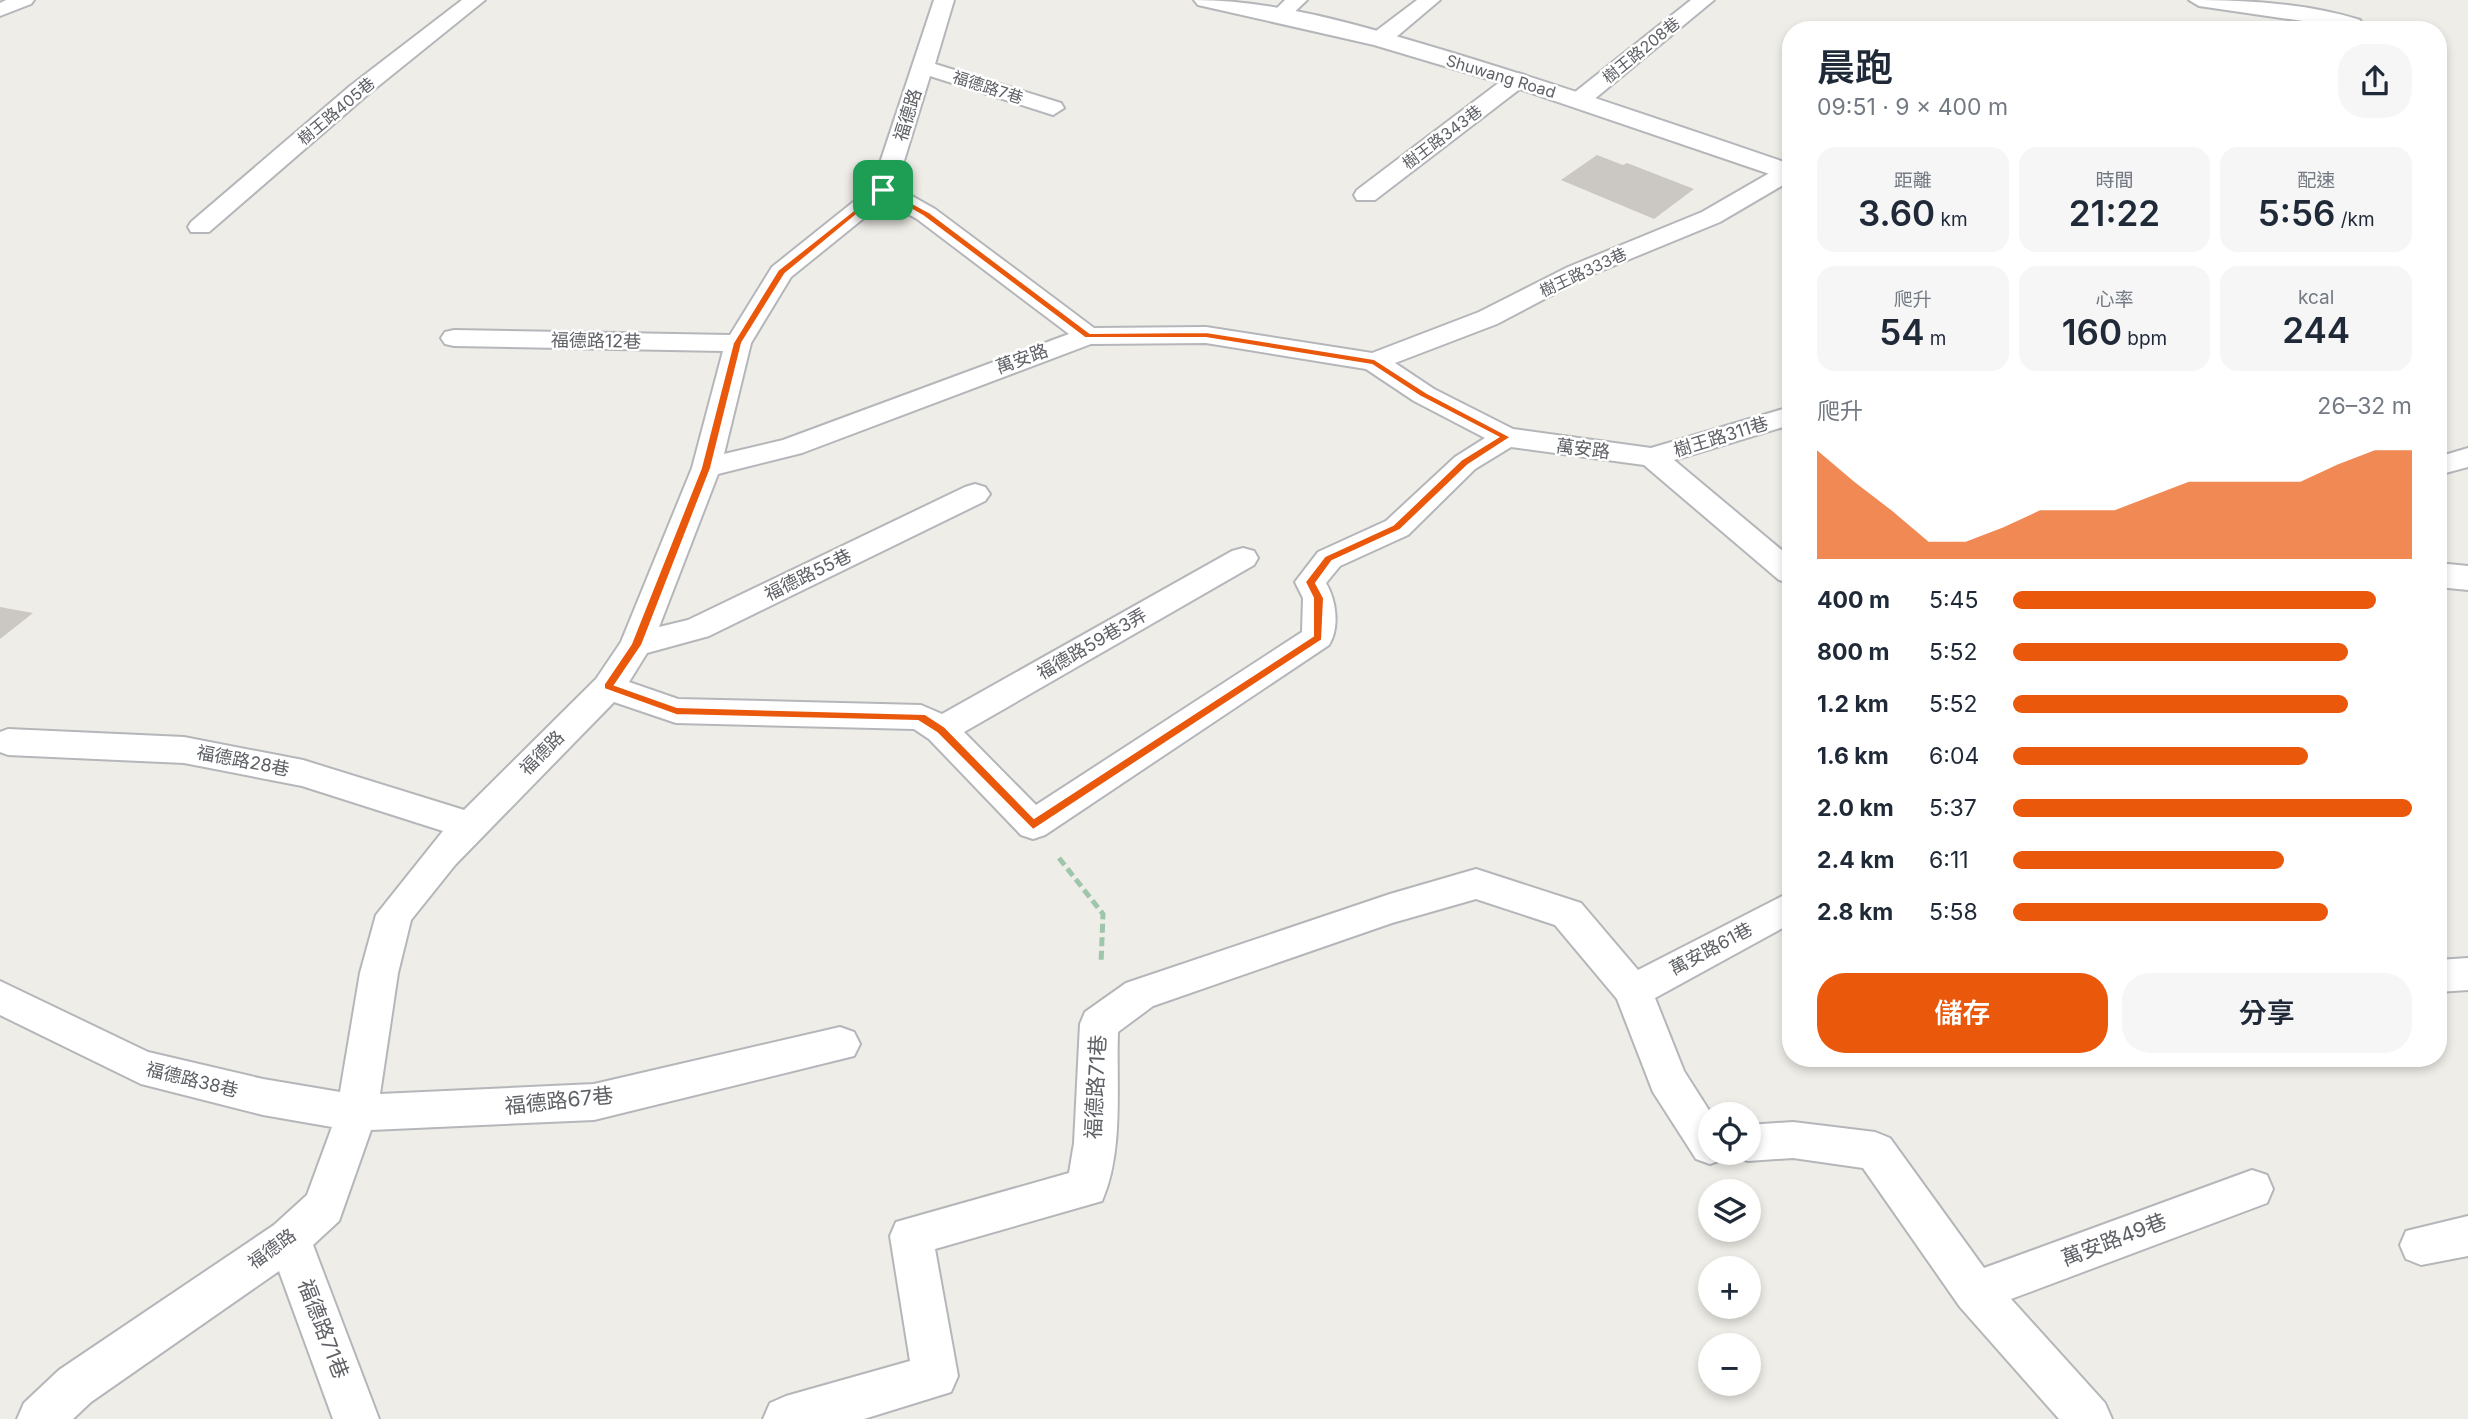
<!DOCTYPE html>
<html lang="zh-TW">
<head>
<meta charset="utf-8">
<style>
  :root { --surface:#fff; --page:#f6f6f7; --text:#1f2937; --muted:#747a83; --accent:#ea580c }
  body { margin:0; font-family:Inter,"Noto Sans TC",sans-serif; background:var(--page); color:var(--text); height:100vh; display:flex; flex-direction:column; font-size:26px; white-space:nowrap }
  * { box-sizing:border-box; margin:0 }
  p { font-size:23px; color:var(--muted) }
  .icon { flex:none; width:38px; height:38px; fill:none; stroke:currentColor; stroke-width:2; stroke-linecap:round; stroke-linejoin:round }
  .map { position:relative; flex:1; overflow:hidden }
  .side { position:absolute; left:1782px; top:21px; width:665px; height:1046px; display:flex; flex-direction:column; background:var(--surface); border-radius:28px; box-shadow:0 4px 10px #0003 }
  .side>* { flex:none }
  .tools { position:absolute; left:1698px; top:1102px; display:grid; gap:14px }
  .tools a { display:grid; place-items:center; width:63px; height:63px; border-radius:50%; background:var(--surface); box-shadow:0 4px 10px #0003; font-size:35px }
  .pin { position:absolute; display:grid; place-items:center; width:60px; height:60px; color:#fff; margin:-30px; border-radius:14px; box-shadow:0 4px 10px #0006 }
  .round { display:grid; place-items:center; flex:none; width:74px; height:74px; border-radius:28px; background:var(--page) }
  .summary { display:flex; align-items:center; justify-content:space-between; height:119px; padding:0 35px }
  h1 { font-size:38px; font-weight:600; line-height:52px }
  .metrics { display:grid; grid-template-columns:repeat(3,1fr); gap:10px; height:119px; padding:7px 35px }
  .metrics div { display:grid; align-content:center; border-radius:18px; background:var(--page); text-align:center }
  .metrics b { font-size:35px; font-weight:600 }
  .metrics small { font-size:19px; font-weight:400 }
  .metrics p { font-size:19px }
  .chart { height:196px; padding:14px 35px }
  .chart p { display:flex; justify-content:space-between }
  .chart svg { width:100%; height:126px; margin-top:7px; fill:var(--accent); opacity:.7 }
  .cta { display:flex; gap:14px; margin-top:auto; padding:14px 35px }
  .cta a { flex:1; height:80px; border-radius:28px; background:var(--accent); color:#fff; font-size:28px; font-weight:600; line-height:80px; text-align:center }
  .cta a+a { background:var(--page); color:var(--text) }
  ul { padding:0 35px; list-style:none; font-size:23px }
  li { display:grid; grid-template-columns:112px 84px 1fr; align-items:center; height:52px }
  li i { height:18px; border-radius:9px; background:var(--accent) }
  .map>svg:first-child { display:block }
</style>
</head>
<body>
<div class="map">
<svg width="2468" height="1419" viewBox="0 0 2468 1419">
  <rect width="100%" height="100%" fill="#efede7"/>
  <g fill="#cbc8c4">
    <polygon points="1597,155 1623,165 1627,163 1694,189 1654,219 1561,180"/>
    <polygon points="0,607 33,613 0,639"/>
  </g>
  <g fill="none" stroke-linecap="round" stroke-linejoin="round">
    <g stroke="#b4b6ba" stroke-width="4">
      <g id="service">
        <polygon points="6,0 34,0 31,4 0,16 0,3"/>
        <polygon points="462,0 485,0 366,96 209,232 191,232 188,227 191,222 350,86"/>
        <path d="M934,0H954L935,64L1061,103L1064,108L1053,115L930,76L896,187L935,209L1094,328L1206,327L1372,353L1479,312L1568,267L1702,212L1780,167L1790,165V181L1720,222L1586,277L1497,324L1395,363L1434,389L1513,429L1651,448L1790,407V425L1674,460L1790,557V583L1779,580L1644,465L1511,447L1475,469L1408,535L1340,566L1326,583C1336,600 1340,627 1329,645L1045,835L1033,839L1021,835L929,739L914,729L676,723L614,702L455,865L411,920L398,973L380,1094L594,1084L840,1027L854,1032L860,1044L854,1056L594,1120L371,1130L339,1221L313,1245L379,1419H333L279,1271L91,1402L73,1419H17L24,1403L59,1370L274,1225L307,1195L332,1127L263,1115L141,1084L0,1015V981L148,1052L263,1079L340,1092L360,973L376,915L443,831L302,786L184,763L8,755L0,752V732L8,729L184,737L303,760L464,810L596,679L621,642L692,468L723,351L454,346L445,344L441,338L445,332L454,330L730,335L772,267L872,187ZM885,201L917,219L1069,334L783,440L724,454L751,343L791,277ZM1206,343L1366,369L1414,401L1485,438L1455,457L1386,521L1318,552L1295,582L1303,598L1302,632L1036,805L964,732L1254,565L1258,558L1254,551L1243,548L1232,551L942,714L921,705L678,699L629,682L647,653L709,636L985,501L990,494L985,487L975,484L965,487L688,620L659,627L718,474L802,453L1091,344Z"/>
        <polygon points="1285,0 1307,0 1286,20 1272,20 1269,16"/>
        <polygon points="1417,0 1440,0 1388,44 1372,44 1369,39 1372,34"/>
        <polygon points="1691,0 1714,0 1586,106 1570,106 1567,101 1570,96"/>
        <path d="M2189,0C2245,0 2306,3 2360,20L2366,30H2344L2337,26L2199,6Z"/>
        <polygon points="1517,73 1525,75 1528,80 1525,85 1375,200 1357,200 1354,195 1357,190 1509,75"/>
        <polygon points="2468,448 2468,467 2438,475 2438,457"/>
        <path d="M1476,869L1581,903L1638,970L1790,892V924L1655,998L1684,1071L1712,1115H1710V1153H1727L1724,1159L1710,1164L1696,1159L1653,1092L1617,999L1555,925L1476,899L1392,923L1153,1006L1118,1032C1116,1085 1124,1151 1102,1201L935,1249L958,1376L951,1392L864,1419H763L770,1403L786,1396L910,1361L890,1236L896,1222L1069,1173L1074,1143L1080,1024L1085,1012L1126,983L1390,894Z"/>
        <polygon points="2468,958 2468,990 2438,992 2438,960"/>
        <polygon points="1793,1122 1875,1132 1890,1138 1984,1268 2252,1170 2267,1175 2273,1189 2267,1203 2011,1299 2105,1403 2112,1419 2059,1419 1960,1307 1863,1168 1793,1158 1748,1161 1734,1156 1732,1153 1748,1153 1748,1125"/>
        <polygon points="2468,1216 2468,1256 2421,1265 2406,1259 2400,1245 2406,1231"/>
      </g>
    </g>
    <g stroke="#b4b6ba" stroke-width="4">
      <g id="tertiary">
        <path d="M1194,0C1277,0 1363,26 1443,50C1560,85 1675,125 1790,164V181L1508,85L1374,45L1198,5Z"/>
        <polygon points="2438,563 2468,566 2468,590 2438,587"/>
      </g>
    </g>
    <polyline stroke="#9fc5ab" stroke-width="5" stroke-dasharray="9 4.5" stroke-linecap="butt" points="1059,858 1103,914 1101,964"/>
    <use href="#service" fill="#fff" fill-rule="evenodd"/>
    <use href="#tertiary" fill="#fff" fill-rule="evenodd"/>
  </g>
  <path fill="#ea580c" stroke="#fff" stroke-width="2" fill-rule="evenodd" d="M883,187L929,212L1090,333L1206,332L1374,359L1427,393L1511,437L1468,465L1400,530L1332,561L1316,583L1324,598L1322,640L1033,830L937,733L918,721L676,715L604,689V684L631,644L701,468L733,343L778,270ZM883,193L923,216L1085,338H1206L1372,365L1421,397L1498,437L1461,460L1393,525L1325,556L1305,582L1313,598V636L1034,818L945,727L925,714L677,707L615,685L642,645L711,468L742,343L785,274Z"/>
  <g text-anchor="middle" stroke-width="5" stroke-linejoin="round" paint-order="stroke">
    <g font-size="16" fill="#5e6166" stroke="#fff">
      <text transform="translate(1641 50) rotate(-39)" y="6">樹王路208巷</text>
      <text transform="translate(1501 76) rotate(17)" y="6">Shuwang Road</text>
      <text transform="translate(988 87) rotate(18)" y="6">福德路7巷</text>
      <text transform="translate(336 111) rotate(-40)" y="6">樹王路405巷</text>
      <text transform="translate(1442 137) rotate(-37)" y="6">樹王路343巷</text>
      <text transform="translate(1583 272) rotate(-25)" y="6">樹王路333巷</text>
    </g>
    <g font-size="18" fill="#5e6166" stroke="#fff">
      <text transform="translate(908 115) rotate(-73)" y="6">福德路</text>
      <text transform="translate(596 341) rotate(1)" y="6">福德路12巷</text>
      <text transform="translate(1022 359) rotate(-20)" y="6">萬安路</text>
      <text transform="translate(1721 437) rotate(-17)" y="6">樹王路311巷</text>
      <text transform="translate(1583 449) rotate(7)" y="6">萬安路</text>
      <text transform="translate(808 575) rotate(-26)" y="6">福德路55巷</text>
      <text transform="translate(1092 644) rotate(-30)" y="6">福德路59巷3弄</text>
      <text transform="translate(542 753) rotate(-45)" y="6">福德路</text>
      <text transform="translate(243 761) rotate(11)" y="6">福德路28巷</text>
      <text transform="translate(1711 949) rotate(-28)" y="6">萬安路61巷</text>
      <text transform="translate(192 1080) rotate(14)" y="6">福德路38巷</text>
      <text transform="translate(272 1249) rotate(-36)" y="6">福德路</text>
    </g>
    <g font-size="21" fill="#5e6166" stroke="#fff">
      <text transform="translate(1096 1087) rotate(-87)" y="7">福德路71巷</text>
      <text transform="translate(559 1101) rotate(-6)" y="7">福德路67巷</text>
      <text transform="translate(2114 1240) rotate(-21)" y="7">萬安路49巷</text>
      <text transform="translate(323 1329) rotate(69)" y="7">福德路71巷</text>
    </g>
  </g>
</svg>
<div class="tools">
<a><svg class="icon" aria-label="locate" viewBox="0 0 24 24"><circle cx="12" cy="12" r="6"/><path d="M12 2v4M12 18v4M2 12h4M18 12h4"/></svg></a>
<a><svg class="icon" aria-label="layers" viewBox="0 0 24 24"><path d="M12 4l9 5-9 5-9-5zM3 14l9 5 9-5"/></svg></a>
<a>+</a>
<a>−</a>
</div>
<div class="pin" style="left:883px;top:190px;background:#1e9e55"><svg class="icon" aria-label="arrive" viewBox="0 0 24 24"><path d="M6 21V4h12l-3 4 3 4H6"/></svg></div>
<section class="side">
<div class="summary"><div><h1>晨跑</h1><p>09:51 · 9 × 400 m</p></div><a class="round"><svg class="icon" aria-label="share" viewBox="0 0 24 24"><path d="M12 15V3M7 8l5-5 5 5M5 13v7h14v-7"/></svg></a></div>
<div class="metrics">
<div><p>距離</p><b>3.60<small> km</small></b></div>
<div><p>時間</p><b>21:22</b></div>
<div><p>配速</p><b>5:56<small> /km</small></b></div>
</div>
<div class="metrics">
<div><p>爬升</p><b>54<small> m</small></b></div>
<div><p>心率</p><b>160<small> bpm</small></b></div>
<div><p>kcal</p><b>244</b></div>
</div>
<div class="chart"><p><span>爬升</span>26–32 m</p>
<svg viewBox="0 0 160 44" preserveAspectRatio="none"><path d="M0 44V6L10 17L20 27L30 38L40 38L50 33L60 27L70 27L80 27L90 22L100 17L110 17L120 17L130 17L140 11L150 6L160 6V44z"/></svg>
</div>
<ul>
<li><b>400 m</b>5:45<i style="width:91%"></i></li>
<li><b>800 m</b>5:52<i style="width:84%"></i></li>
<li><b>1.2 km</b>5:52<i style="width:84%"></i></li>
<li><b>1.6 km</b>6:04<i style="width:74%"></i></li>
<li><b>2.0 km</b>5:37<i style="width:100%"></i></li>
<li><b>2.4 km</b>6:11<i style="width:68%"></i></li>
<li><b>2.8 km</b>5:58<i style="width:79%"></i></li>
</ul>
<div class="cta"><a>儲存</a><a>分享</a></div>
</section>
</div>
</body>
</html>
